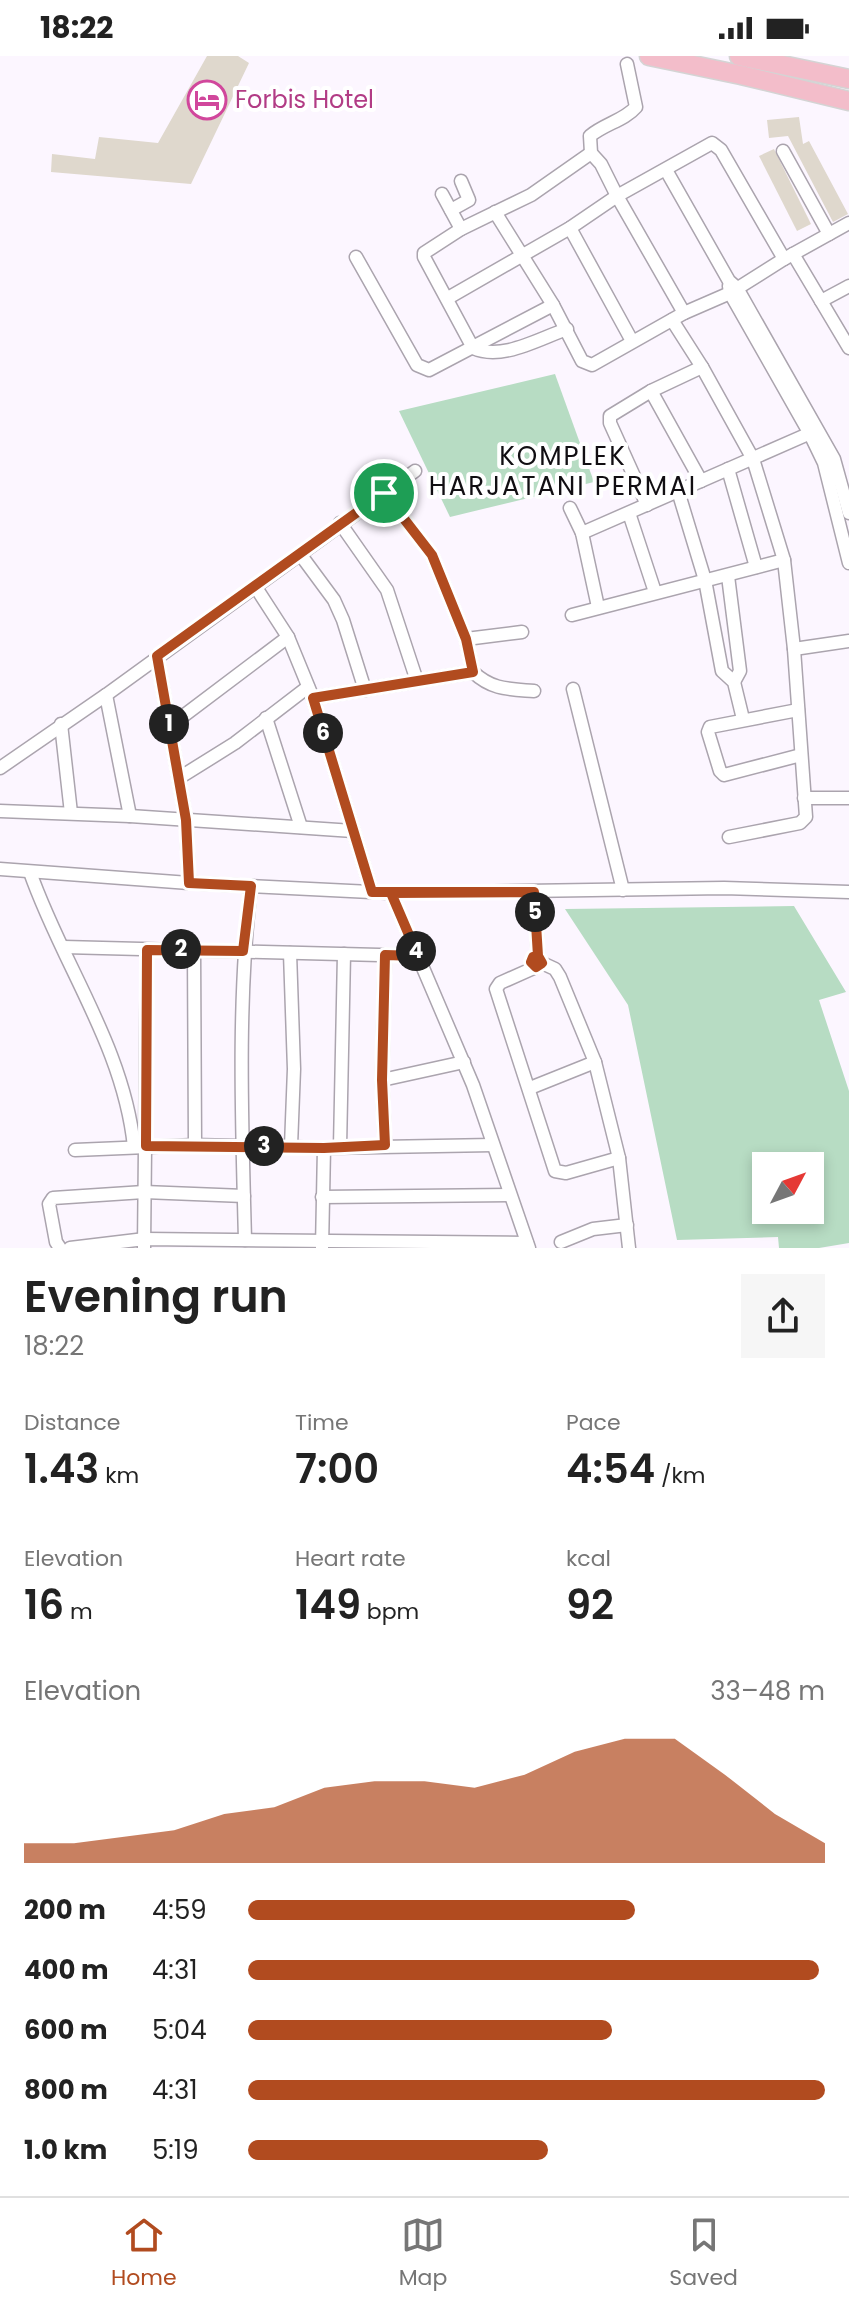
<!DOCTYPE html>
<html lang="en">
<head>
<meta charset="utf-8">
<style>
  :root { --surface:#fff; --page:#f6f6f6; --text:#222; --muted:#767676; --line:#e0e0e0; --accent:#b14b1f }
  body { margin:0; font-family:Poppins,sans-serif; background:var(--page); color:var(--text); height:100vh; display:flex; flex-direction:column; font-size:30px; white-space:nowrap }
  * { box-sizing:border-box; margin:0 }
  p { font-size:26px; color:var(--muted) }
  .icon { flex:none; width:44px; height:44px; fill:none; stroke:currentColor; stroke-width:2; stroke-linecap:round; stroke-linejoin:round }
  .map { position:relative; height:1192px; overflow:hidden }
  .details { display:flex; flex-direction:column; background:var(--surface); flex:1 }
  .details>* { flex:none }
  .needle { width:52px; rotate:49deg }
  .buttons { position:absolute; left:752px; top:1096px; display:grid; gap:16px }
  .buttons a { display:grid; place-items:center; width:72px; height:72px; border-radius:0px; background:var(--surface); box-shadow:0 4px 12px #0003; font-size:40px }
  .pin { position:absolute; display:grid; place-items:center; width:68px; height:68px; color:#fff; margin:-34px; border:4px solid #fff; border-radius:50%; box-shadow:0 2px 8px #0007 }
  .km { position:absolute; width:40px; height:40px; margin:-20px; border-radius:50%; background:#222; color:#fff; font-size:22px; line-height:40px; text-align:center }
  .round { display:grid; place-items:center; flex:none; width:84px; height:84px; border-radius:0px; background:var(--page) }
  .head { display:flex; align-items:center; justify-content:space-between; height:136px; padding:0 24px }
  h1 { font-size:44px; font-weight:600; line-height:60px }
  .stats { display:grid; grid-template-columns:repeat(3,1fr); gap:12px; height:136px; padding:8px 24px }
  .stats div { display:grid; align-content:center }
  .stats b { font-size:40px; font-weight:600 }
  .stats small { font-size:22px; font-weight:400 }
  .stats p { font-size:22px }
  .chart { height:224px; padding:16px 24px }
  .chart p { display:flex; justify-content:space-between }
  .chart svg { width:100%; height:144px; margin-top:8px; fill:var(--accent); opacity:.7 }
  ul { padding:0 24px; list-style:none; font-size:26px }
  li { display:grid; grid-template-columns:128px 96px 1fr; align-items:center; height:60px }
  li i { height:20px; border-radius:10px; background:var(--accent) }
  .status { display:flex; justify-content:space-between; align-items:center; height:56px; padding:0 40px; background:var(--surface); direction:ltr }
  .status svg { height:22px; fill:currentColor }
  .dock { display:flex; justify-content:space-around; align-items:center; height:112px; border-top:2px solid var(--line); background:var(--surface); font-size:22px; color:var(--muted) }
  .dock a { display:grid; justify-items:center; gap:4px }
  .dock .selected { color:var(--accent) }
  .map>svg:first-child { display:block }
</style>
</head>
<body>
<div class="status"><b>18:22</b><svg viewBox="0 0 49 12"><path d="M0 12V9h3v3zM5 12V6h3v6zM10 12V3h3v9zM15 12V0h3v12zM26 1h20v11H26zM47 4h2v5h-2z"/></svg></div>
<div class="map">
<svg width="849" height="1192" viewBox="0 0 849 1192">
  <rect width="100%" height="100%" fill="#fcf6ff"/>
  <g fill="#b7dcc3" fill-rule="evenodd">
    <polygon points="555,318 594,426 450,461 399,355"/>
    <path d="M794,850L846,936L819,944L849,1035V1187L819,1192H779L778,1181L677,1184L628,949L565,853ZM810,1110V1154H766V1110Z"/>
  </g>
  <g fill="#dfd8cd">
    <polygon points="207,0 238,0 249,7 191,128 51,116 52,98 95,103 99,81 158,87"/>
    <polygon points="799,61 803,88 809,85 848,158 833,166 788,80 769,82 767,64"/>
    <polygon points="774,93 811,168 797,175 759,100"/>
  </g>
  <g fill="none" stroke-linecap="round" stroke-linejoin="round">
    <g stroke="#aba4ae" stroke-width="15">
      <g id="minor">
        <path d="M627,8L636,51C625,64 604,68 590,80L591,97L601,108L617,140L684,257"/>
        <polyline points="783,95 829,178"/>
        <polyline points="666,114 729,225 737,232 834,403 849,457"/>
        <polyline points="442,138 461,173"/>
        <polyline points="451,154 469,144 461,125"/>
        <polyline points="495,156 553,249 582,305 592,309 684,257 730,237 784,203 849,167"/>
        <polyline points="570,172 632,285"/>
        <polyline points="793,198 849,292"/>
        <polyline points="356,201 417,309 429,314 553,249"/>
        <polyline points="729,230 730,237 810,378 824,407 849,507"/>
        <polyline points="448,242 570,172 617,140 712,87 721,94 784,203"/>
        <polyline points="821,245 849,230"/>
        <polyline points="672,264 702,311 753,403 784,504 794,593 806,761 800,767 729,781"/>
        <path d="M567,273C538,283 502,305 473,292L424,201V197L461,173L531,139L591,97"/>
        <polyline points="651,335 701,425"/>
        <polyline points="728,413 756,511"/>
        <polyline points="678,435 705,524 722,615 734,626 743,663"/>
        <polyline points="384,437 432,499 466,583 473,616"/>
        <polyline points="647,449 610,367 610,360 651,335 702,311"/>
        <polyline points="570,452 582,477 598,551"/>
        <polyline points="629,457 655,536"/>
        <polyline points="340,467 387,534 417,625"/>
        <polyline points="582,477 815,375"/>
        <polyline points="300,498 334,544 343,564 365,634"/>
        <polyline points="728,520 740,615 734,626"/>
        <polyline points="255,530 288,581 313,642 372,836"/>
        <polyline points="572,559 784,504"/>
        <polyline points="466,583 522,576"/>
        <polyline points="794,593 849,585"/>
        <polyline points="157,600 186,764 189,827"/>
        <polyline points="573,633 623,834"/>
        <polyline points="106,639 130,760"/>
        <path d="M313,642L473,616C492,634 509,633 534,635"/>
        <polyline points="798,654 710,671 708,676 720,715 724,719 801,699"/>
        <polyline points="266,662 301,771"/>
        <polyline points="61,668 71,757"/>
        <polyline points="170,670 288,581"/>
        <polyline points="0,712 106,639 415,415"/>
        <polyline points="179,722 235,687 308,631"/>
        <polyline points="804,742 849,742"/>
        <polyline points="0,755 130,760 353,775"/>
        <polyline points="0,813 189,827 391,837 724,832 849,836"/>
        <path d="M30,816C62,908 124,991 134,1091"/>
        <polyline points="534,836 538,900"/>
        <polyline points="391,837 473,1029 529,1192"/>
        <polyline points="64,891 418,900"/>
        <polyline points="194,893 195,1089"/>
        <polyline points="290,897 294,1013 291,1090"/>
        <polyline points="536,911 500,927 496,933 555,1115 566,1117 619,1102"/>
        <polyline points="595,1006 619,1102 629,1192"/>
        <polyline points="382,1024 385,899"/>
        <polyline points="530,1032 595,1006 560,921 555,913 542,907"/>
        <polyline points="385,1089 382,1024 464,1006"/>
        <polyline points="340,1091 344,898"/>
        <polyline points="75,1094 195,1089 324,1092 493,1089"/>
        <polyline points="322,1141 510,1139"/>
        <path d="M245,1184C242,1066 237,947 251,830"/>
        <polyline points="561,1186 593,1173 627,1169"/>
        <polyline points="60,1192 56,1186 49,1148 53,1142 144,1136 244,1140"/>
        <polyline points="70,1192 145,1183 527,1187"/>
        <polyline points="144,1192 147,894"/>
        <polyline points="322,1192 324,1092"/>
      </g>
    </g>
    <g stroke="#d4d4d4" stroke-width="21">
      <g id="highway">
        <polyline points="649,0 741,19 849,45"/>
        <polyline points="739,0 849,23"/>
      </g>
    </g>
    <use href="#minor" stroke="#fff" stroke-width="12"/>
    <use href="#highway" stroke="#f3bdca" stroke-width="18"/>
  </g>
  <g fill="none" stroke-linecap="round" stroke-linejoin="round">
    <g stroke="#fff" stroke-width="16">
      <polyline id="route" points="384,437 157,600 186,764 189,827 251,830 243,895 147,894 146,1090 324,1092 385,1089 382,1024 385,899 418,900 391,837 534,836 538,900 542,907 536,911 531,906 533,901 538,900 534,836 372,836 313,642 473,616 466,583 432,499 384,437"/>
    </g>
    <use href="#route" stroke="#b14b1f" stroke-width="10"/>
  </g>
  <defs>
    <g id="hotel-ring" transform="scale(2)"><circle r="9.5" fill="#fff" stroke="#d1479c" stroke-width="1.5"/><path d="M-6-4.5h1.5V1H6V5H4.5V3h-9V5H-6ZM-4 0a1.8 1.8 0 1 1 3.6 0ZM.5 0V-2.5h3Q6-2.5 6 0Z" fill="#d1479c"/></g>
  </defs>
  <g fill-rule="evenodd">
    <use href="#hotel-ring" x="207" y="44"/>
  </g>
  <g text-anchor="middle" stroke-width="8" stroke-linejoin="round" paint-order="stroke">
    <g font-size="24" fill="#b23c85" stroke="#fff" text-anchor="start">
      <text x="235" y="52">Forbis Hotel</text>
    </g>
    <g font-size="26" letter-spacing="2" fill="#110e12" stroke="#fff">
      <text x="563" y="409">KOMPLEK<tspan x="563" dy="30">HARJATANI PERMAI</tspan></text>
    </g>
  </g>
</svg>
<div class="buttons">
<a><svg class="needle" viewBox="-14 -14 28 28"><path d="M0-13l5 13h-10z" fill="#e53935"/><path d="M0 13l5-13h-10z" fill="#767676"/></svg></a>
</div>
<div class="pin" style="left:384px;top:437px;background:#1e9e55"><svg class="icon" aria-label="arrive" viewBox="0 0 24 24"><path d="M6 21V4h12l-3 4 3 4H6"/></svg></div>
<b class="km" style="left:169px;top:668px">1</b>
<b class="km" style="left:181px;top:893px">2</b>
<b class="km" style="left:264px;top:1090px">3</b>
<b class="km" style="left:416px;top:895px">4</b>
<b class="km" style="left:535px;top:856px">5</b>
<b class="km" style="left:323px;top:677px">6</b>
</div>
<section class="details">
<div class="head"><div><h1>Evening run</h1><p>18:22</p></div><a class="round"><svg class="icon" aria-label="share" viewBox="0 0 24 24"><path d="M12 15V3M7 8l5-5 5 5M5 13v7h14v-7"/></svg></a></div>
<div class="stats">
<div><p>Distance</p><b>1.43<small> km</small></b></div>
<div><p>Time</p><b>7:00</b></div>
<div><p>Pace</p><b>4:54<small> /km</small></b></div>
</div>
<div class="stats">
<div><p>Elevation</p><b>16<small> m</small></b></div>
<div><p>Heart rate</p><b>149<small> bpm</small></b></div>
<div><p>kcal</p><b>92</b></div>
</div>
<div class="chart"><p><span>Elevation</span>33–48 m</p>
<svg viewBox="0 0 160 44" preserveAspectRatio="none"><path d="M0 44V38L10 38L20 36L30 34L40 29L50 27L60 21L70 19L80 19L90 21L100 17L110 10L120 6L130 6L140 17L150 29L160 38V44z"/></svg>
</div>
<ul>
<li><b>200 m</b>4:59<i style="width:67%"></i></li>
<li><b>400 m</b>4:31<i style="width:99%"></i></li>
<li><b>600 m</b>5:04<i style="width:63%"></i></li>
<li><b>800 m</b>4:31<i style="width:100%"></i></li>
<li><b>1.0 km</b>5:19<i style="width:52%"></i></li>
</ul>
</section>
<nav class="dock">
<a class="selected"><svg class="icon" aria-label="home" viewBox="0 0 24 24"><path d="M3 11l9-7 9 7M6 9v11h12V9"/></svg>Home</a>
<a><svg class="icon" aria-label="map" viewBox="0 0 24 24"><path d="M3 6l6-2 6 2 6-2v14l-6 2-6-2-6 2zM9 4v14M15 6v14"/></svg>Map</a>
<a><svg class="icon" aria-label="saved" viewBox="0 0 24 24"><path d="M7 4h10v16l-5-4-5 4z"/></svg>Saved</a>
</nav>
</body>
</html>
